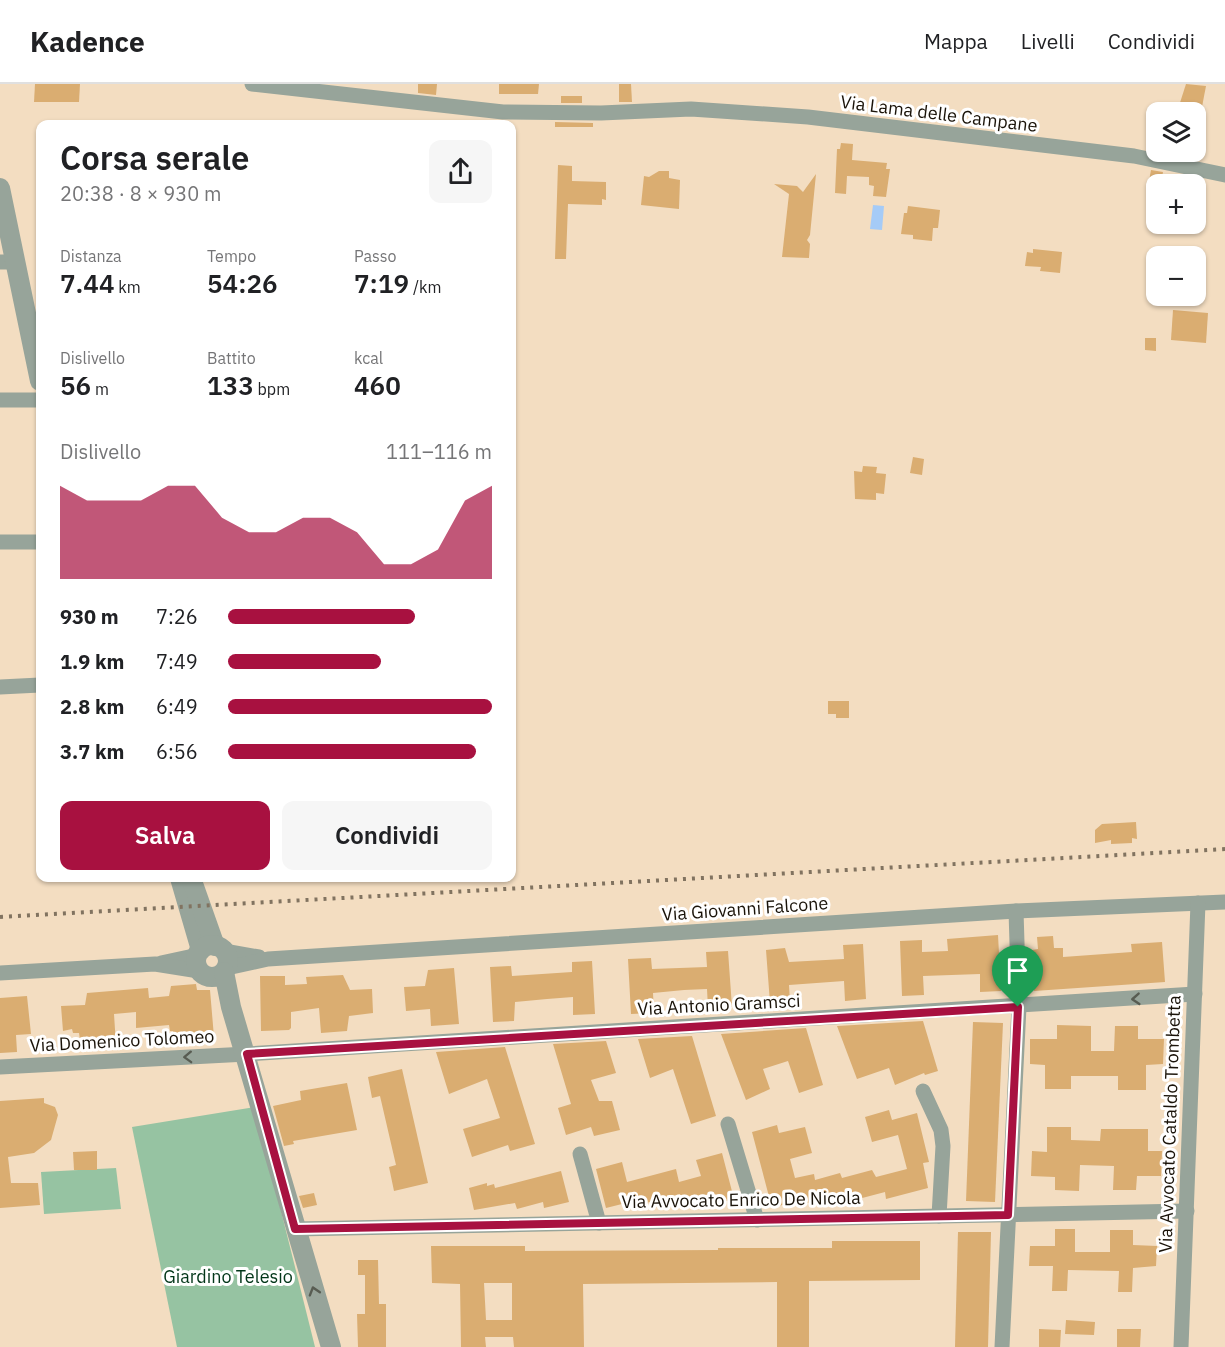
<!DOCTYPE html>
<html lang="it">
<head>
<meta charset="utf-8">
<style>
  :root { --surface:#fff; --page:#f6f6f6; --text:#202124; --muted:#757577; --line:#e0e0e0; --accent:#a81140 }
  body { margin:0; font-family:"IBM Plex Sans",sans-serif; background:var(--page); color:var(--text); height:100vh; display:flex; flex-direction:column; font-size:22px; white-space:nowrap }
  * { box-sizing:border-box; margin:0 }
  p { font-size:20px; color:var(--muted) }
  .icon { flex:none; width:33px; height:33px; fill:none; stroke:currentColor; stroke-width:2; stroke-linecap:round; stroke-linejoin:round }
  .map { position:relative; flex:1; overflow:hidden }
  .side { position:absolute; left:36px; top:36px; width:480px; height:762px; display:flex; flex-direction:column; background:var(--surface); border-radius:12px; box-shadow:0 2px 4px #0004 }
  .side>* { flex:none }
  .tools { position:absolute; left:1146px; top:18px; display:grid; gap:12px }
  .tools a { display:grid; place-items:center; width:60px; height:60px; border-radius:12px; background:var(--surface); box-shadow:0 2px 4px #0004; font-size:30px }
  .pin { position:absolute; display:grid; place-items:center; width:51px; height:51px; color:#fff; margin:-62px -26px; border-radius:50% 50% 50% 0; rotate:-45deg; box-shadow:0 0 6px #0007 }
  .pin .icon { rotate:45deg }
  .round { display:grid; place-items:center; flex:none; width:63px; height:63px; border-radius:12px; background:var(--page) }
  .headline { display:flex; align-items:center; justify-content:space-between; height:102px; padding:0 24px }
  h1 { font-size:33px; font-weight:600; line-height:45px }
  .metrics { display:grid; grid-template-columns:repeat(3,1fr); gap:9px; height:102px; padding:6px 24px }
  .metrics div { display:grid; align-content:center }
  .metrics b { font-size:26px; font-weight:600 }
  .metrics small { font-size:16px; font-weight:400 }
  .metrics p { font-size:16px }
  .chart { height:168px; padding:12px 24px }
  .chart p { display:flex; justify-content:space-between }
  .chart svg { width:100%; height:108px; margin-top:6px; fill:var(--accent); opacity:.7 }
  .action { display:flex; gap:12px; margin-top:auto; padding:12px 24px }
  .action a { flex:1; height:69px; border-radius:12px; background:var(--accent); color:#fff; font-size:24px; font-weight:600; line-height:69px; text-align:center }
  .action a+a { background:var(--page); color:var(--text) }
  ul { padding:0 24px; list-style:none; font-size:20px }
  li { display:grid; grid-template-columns:96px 72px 1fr; align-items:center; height:45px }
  li i { height:15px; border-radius:8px; background:var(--accent) }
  header { display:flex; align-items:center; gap:36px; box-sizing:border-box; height:84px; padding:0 30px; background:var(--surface); border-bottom:2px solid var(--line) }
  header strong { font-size:28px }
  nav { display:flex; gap:33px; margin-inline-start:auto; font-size:21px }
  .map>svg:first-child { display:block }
</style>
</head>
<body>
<header>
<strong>Kadence</strong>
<nav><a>Mappa</a><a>Livelli</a><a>Condividi</a></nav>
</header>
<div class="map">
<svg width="1225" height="1263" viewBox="0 0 1225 1263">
  <rect width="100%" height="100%" fill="#f3ddc1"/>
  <g fill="#96c3a2">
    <polygon points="255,1023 315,1263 177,1263 132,1043"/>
    <polygon points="116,1084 121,1125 44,1130 41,1088"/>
  </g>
  <polygon fill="#a5cbf7" points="873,121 884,122 882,146 870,145"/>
  <g fill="#daad71" fill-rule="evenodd">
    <polygon points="35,0 80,0 79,18 34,18"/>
    <polygon points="418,0 437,0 436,11 418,9"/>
    <polygon points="499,0 539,0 538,10 499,10"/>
    <polygon points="619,0 631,0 632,18 619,18"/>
    <polygon points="1186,0 1206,2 1201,28 1177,28"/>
    <rect x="561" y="12" width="21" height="7"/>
    <polygon points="555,38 593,39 593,43 555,43"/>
    <polygon points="841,59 853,60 852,76 887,79 886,85 890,85 886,113 873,112 874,102 869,101 869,93 847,92 846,110 835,109 837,65 840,65"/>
    <polygon points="558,81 572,82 572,97 606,98 606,116 602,115 602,121 568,120 566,175 555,175"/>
    <polygon points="1151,86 1163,88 1161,99 1149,97"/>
    <polygon points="659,87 669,87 669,94 680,96 679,125 641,121 644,92 649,93"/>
    <polygon points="816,90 810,151 807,156 810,160 809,174 782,173 789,110 774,100 797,102 803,108"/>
    <polygon points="908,122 940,126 938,144 933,144 932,157 913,155 913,151 901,150 904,129 907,129"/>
    <polygon points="1033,165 1062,168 1060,189 1040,187 1041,183 1025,182 1027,168 1033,169"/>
    <polygon points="1173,226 1208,229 1206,259 1171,256"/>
    <polygon points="1145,254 1156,254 1156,267 1145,266"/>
    <polygon points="913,373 924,375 922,391 910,389"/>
    <polygon points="863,382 877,383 876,389 886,390 884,410 876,409 876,416 855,415 854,387 862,388"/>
    <polygon points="828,617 849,617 849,634 836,634 836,630 828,630"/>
    <polygon points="1136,738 1137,755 1132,754 1132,759 1111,760 1111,756 1095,759 1095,746 1102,740"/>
    <polygon points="998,851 1001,907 980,908 980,890 923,892 924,911 902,912 900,857 922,856 922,868 948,867 947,855"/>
    <polygon points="1053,852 1054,864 1063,864 1063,873 1132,868 1131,860 1162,858 1165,898 1034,907 1032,866 1038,865 1037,853"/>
    <polygon points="863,860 866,915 845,917 844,897 789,901 790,918 770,919 766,866 785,864 789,878 844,875 843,861"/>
    <polygon points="728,867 732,923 708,924 707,905 684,906 653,909 654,929 631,930 628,875 651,874 652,885 707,883 706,868"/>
    <polygon points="592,877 595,930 573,931 573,913 547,915 515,918 514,937 493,938 490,883 511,882 512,892 572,888 572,878"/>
    <polygon points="454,884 459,940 431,942 430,925 406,927 404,903 425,902 428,886"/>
    <polygon points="343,891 350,906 372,905 373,929 349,932 347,947 321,949 319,924 291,928 291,944 289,946 261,947 260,892 285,892 285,901 307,900 306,893"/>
    <polygon points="196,900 197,906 210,906 214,953 173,959 173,947 170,947 169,941 136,944 136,928 114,930 116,961 81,963 79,949 73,949 72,945 63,947 61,922 85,921 87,909 148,904 149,914 169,912 171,902"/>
    <polygon points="27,912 31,950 16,951 17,968 0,969 0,914"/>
    <polygon points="923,937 938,987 925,991 924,989 895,1001 889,984 857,995 837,942"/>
    <polygon points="973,938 1003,939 995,1118 966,1117"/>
    <polygon points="1057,941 1091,942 1091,967 1114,967 1115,942 1138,942 1138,955 1164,955 1163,980 1146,981 1146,1006 1118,1006 1118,992 1071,992 1071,1005 1045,1005 1045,981 1030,980 1030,955 1057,955"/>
    <polygon points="806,944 823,1001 799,1009 788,977 763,985 770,1005 746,1016 721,950"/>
    <polygon points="692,952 716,1032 691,1040 673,985 650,994 638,955"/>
    <polygon points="606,957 616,989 591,996 599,1017 612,1017 620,1046 594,1052 591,1043 566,1051 558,1024 571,1020 553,960"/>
    <polygon points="505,963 535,1060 510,1067 508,1061 472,1073 463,1045 500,1034 487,995 449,1010 436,968"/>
    <polygon points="402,985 428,1099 394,1107 389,1083 396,1081 380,1012 372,1014 368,993"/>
    <polygon points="347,999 357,1046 293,1057 294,1060 284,1062 273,1022 301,1016 300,1007"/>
    <polygon points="44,1014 44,1019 55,1023 58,1031 51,1056 34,1069 8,1073 11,1099 38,1099 40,1121 0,1124 0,1017"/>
    <polygon points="889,1026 892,1036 917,1029 929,1078 923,1079 928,1104 886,1115 885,1108 847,1118 845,1114 823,1120 822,1115 797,1122 796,1117 772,1124 752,1048 777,1041 779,1049 805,1043 812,1069 790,1075 795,1094 814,1090 815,1096 840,1089 842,1094 872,1086 876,1093 907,1085 898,1051 872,1058 865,1033"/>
    <polygon points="1047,1043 1071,1043 1071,1056 1100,1057 1101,1045 1148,1045 1148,1067 1162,1067 1161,1092 1137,1092 1136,1106 1113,1106 1114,1082 1080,1081 1079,1107 1055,1106 1055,1093 1031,1092 1032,1067 1047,1068"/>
    <polygon points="97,1067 97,1086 74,1086 73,1068"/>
    <polygon points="722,1069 734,1115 709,1122 708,1116 684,1122 680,1110 631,1123 630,1118 606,1124 596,1085 622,1078 627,1098 676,1085 679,1098 701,1092 696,1076"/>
    <polygon points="561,1087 569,1118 544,1124 543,1118 517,1125 515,1119 474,1126 469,1104 487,1099 487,1102 494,1100 495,1104"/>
    <polygon points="314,1109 317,1121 303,1124 299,1112"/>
    <polygon points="1055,1145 1075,1145 1075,1168 1110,1168 1110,1146 1133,1146 1133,1161 1157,1162 1156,1182 1133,1184 1132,1208 1118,1208 1119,1187 1068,1186 1067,1207 1052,1207 1053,1182 1029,1182 1030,1162 1055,1162"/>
    <polygon points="958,1148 991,1148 988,1263 955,1263"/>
    <path d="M832,1157H920V1196L809,1197V1263H777V1198L583,1200L584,1263H514L513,1253H485L486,1263H461L460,1200L432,1199L431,1162H525V1167L718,1166V1164H832ZM484,1199H512V1236H486Z"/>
    <polygon points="358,1176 378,1176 379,1220 386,1220 386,1263 358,1263 357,1230 365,1230 365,1191 358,1191"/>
    <polygon points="1066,1236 1095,1238 1094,1251 1065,1250"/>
    <polygon points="1039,1245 1061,1246 1060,1263 1039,1263"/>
    <polygon points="1117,1245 1141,1245 1140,1263 1117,1263"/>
  </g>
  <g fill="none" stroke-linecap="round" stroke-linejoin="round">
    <g stroke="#97a49a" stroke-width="15">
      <polyline points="252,0 503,28 601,29 691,25 808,33 1134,72 1225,91"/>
      <polyline points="0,178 15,178"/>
      <polyline points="0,316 40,316"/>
      <polyline points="0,458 40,458"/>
      <polyline points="0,603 40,601"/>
      <polyline points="224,867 259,873"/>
      <polyline points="161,879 198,871"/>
      <polyline points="227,884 268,875 1016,827 1225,818"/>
      <polyline points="0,889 155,880 199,887"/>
      <polyline points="0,983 247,970 1195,910"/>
      <polyline points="923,1007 941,1046 943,1062 939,1132"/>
      <polyline points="728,1040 757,1136"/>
      <polyline points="580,1070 599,1139"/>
      <polyline points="295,1145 1187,1127"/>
      <polyline points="1002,1263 1019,923 1016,827"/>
      <polyline points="1181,1263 1198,819"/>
    </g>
    <g stroke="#97a49a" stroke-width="20">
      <polyline points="0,104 40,297"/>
      <polyline points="180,794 201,866"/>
      <polyline points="191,794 215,862"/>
      <circle cx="212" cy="877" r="16"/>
      <polyline points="224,888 231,923 331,1263"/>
    </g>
    <polyline stroke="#817360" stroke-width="4" stroke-dasharray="3 6" stroke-linecap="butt" points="0,833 1225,765"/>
  </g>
  <defs><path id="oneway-chevron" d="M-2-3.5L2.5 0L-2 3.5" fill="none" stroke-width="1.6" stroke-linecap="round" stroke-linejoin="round" transform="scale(1.5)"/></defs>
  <g stroke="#585c52">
    <use href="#oneway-chevron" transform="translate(1136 915) rotate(176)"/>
    <use href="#oneway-chevron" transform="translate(188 973) rotate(178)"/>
    <use href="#oneway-chevron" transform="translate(314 1207) rotate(-107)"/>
  </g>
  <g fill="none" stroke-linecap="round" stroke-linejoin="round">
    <g stroke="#fff" stroke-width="12">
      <polygon id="route" points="1018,923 1008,1131 295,1145 247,970"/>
    </g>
    <use href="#route" stroke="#a81140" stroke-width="8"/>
  </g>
  <g text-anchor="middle" stroke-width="6" stroke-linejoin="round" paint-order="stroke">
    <g font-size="18" fill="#1a1309" stroke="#fff">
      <text transform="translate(939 30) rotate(7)" y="6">Via Lama delle Campane</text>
      <text transform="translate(745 825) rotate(-4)" y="6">Via Giovanni Falcone</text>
      <text transform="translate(719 921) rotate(-3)" y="6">Via Antonio Gramsci</text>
      <text transform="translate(122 957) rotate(-3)" y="6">Via Domenico Tolomeo</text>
      <text transform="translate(1170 1040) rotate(-88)" y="6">Via Avvocato Cataldo Trombetta</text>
      <text transform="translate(741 1116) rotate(-1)" y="6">Via Avvocato Enrico De Nicola</text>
    </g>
    <g font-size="18" fill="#023619" stroke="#fff">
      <text x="228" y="1199">Giardino Telesio</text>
    </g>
  </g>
</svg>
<div class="tools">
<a><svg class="icon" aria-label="layers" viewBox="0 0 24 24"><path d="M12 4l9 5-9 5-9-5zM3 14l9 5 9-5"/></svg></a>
<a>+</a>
<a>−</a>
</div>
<div class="pin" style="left:1018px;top:923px;background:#1e9e55"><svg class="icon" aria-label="arrive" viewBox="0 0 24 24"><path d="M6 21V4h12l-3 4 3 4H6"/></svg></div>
<section class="side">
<div class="headline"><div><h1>Corsa serale</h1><p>20:38 · 8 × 930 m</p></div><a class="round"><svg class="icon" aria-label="share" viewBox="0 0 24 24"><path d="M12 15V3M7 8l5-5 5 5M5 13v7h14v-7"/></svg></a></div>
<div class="metrics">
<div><p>Distanza</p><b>7.44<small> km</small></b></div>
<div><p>Tempo</p><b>54:26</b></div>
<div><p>Passo</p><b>7:19<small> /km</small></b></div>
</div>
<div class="metrics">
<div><p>Dislivello</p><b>56<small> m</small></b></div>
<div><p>Battito</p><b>133<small> bpm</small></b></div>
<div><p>kcal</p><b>460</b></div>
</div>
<div class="chart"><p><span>Dislivello</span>111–116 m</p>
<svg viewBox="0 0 160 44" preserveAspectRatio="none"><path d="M0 44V6L10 12L20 12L30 12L40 6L50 6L60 19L70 25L80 25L90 19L100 19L110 25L120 38L130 38L140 32L150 12L160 6V44z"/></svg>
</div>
<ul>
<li><b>930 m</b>7:26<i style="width:71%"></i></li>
<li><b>1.9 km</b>7:49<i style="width:58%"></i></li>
<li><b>2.8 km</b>6:49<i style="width:100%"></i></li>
<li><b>3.7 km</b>6:56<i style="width:94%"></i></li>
</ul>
<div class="action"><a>Salva</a><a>Condividi</a></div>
</section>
</div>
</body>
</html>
